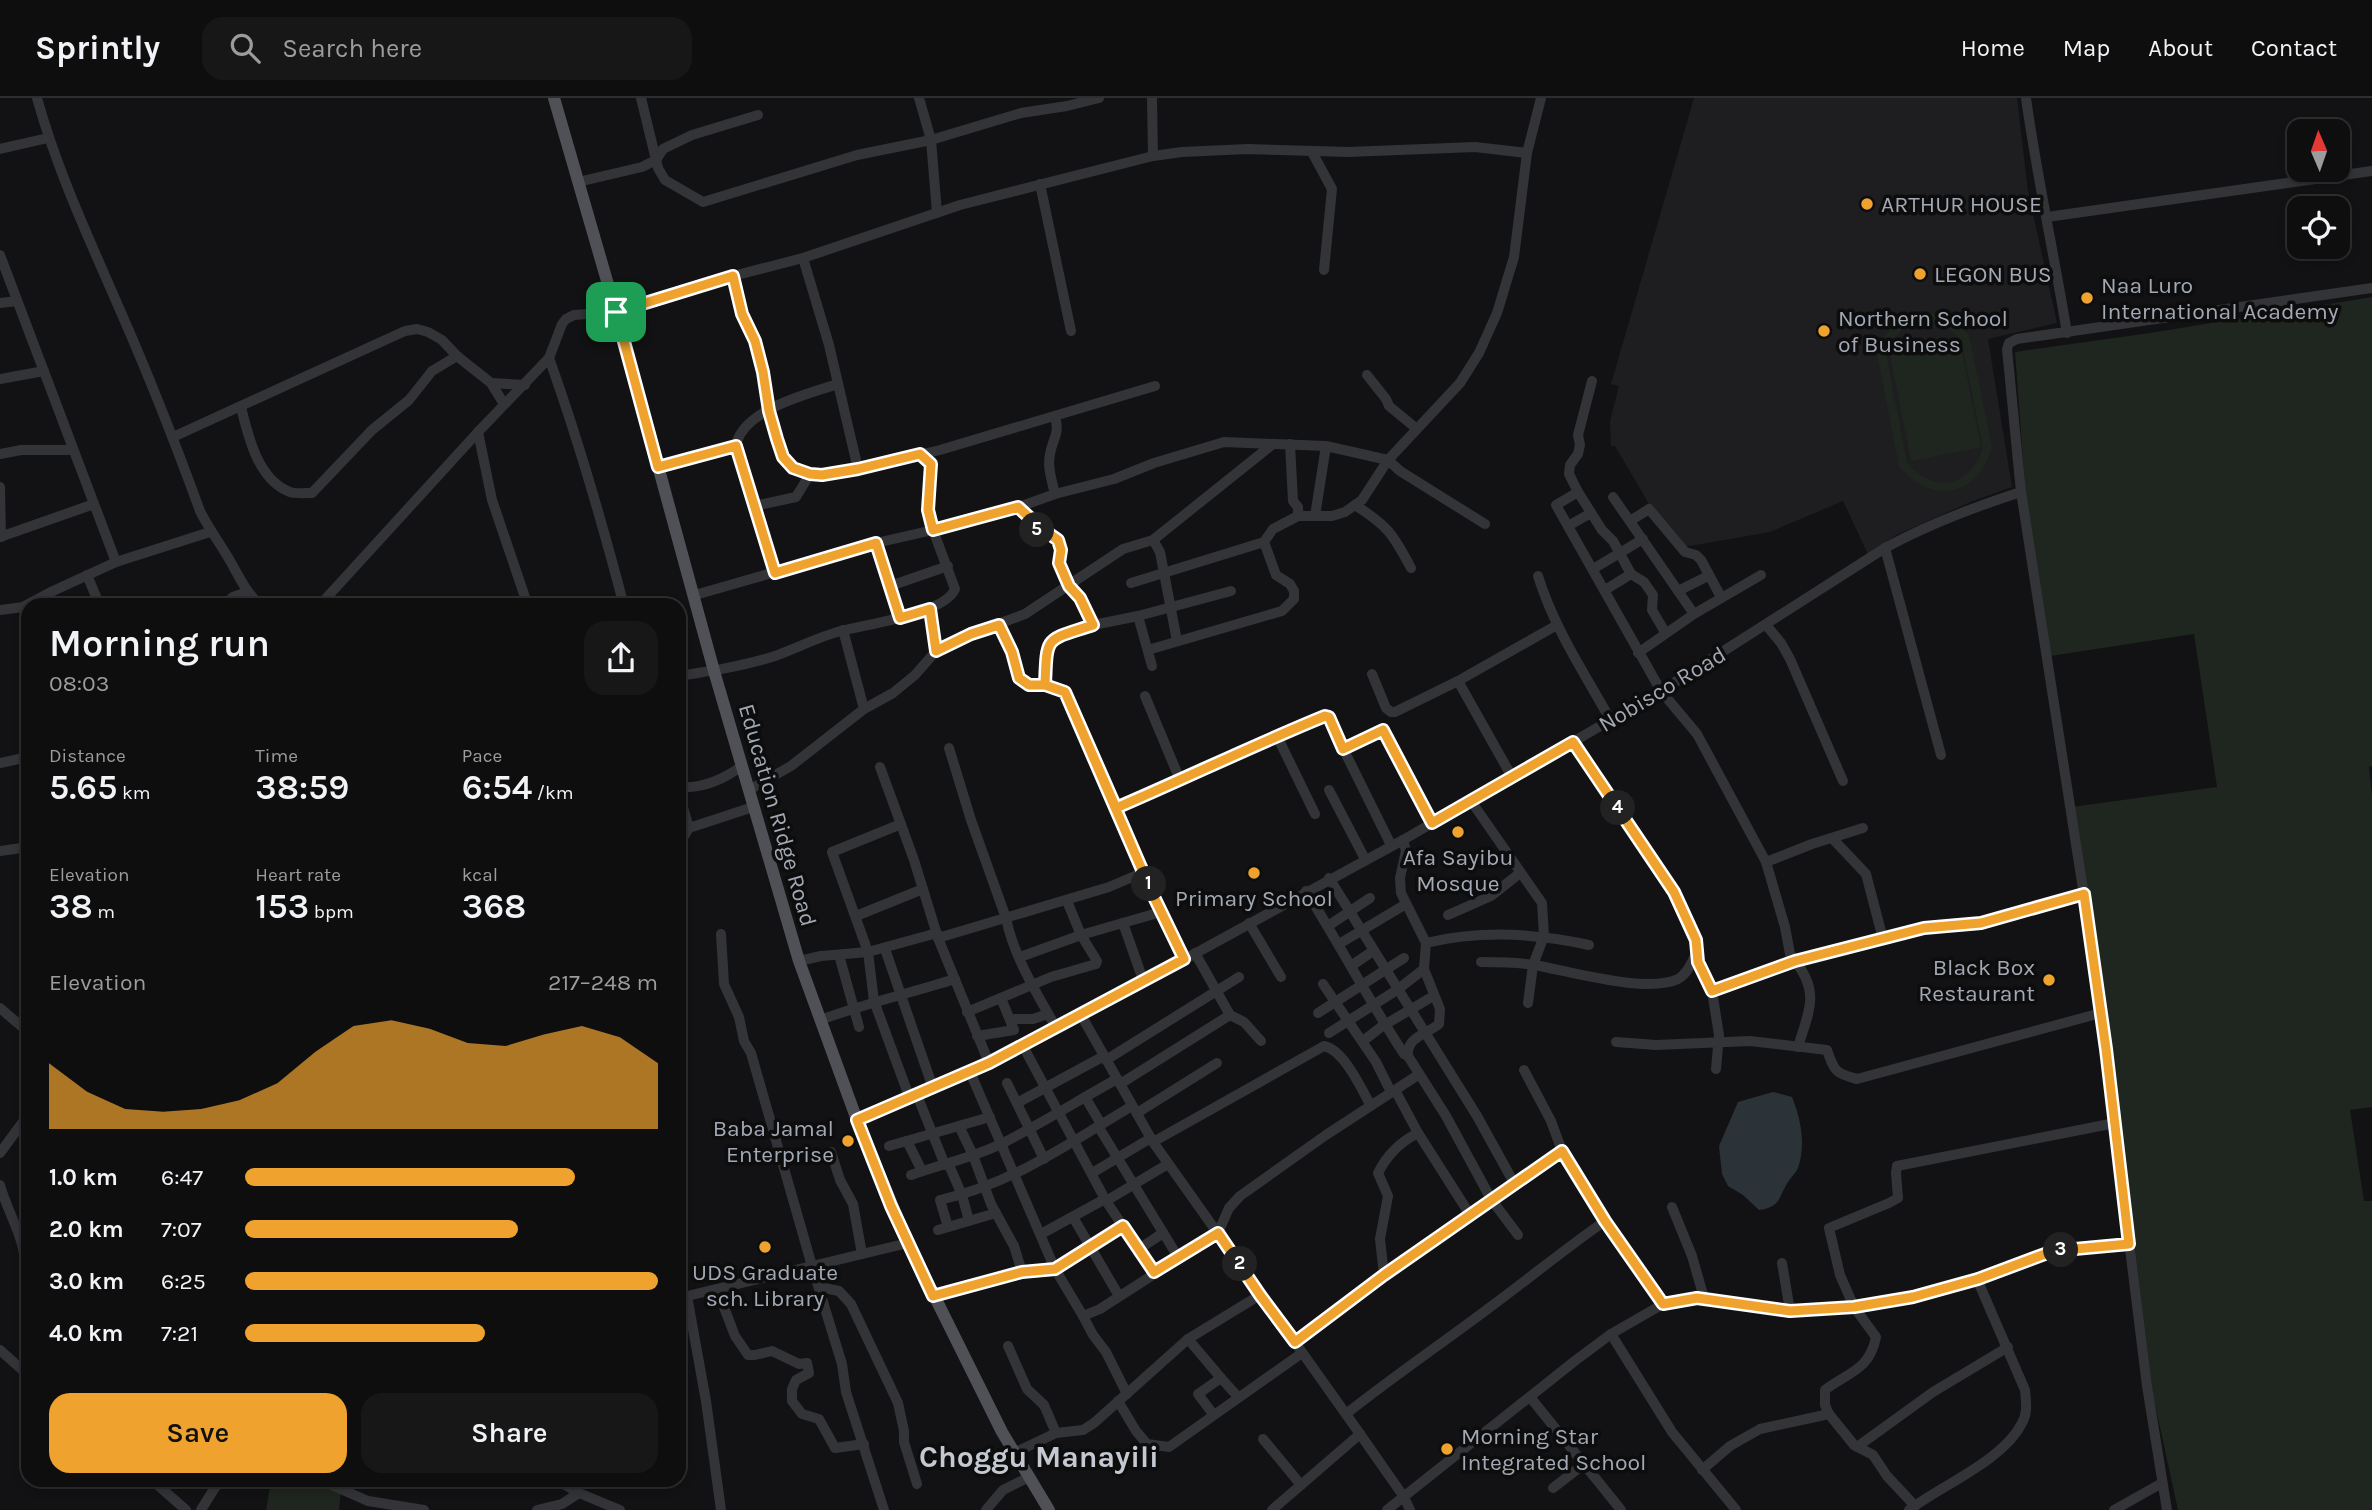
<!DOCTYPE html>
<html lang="en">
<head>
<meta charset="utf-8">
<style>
  :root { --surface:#0e0e0f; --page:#171718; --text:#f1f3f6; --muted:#9b9c9e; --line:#2e2e2f; --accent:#efa32e }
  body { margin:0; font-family:Karla,sans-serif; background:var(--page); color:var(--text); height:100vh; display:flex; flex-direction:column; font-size:26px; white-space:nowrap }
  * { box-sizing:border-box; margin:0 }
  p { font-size:23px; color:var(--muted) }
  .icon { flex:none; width:38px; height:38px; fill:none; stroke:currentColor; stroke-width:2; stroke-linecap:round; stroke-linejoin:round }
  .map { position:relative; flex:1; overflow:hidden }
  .details { position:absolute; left:21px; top:500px; width:665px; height:889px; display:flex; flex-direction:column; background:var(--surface); border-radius:21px; box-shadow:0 4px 10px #0003,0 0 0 2px var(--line) }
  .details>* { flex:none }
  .needle { width:46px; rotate:358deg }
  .fabs { position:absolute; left:2287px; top:21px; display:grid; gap:14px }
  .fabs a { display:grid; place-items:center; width:63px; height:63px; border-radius:14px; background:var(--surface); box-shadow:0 4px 10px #0003,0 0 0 2px var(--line); font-size:35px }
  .pin { position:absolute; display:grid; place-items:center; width:60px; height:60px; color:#fff; margin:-30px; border-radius:14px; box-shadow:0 4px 10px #0006 }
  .km { position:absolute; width:35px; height:35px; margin:-18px; border-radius:50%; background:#222; color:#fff; font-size:19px; line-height:35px; text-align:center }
  .round { display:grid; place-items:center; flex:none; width:74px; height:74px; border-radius:21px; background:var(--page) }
  .headline { display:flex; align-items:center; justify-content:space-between; height:119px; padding:0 28px }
  h1 { font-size:38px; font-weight:600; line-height:52px }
  .figures { display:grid; grid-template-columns:repeat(3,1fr); gap:10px; height:119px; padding:7px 28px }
  .figures div { display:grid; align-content:center }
  .figures b { font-size:35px; font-weight:600 }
  .figures small { font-size:19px; font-weight:400 }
  .figures p { font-size:19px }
  .chart { height:196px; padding:14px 28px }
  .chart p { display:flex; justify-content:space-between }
  .chart svg { width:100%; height:126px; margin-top:7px; fill:var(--accent); opacity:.7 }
  .primary-button { display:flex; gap:14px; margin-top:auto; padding:14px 28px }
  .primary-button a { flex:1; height:80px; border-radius:21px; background:var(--accent); color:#111; font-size:28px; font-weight:600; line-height:80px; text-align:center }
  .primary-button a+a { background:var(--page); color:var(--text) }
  ul { padding:0 28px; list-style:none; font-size:23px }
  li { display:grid; grid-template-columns:112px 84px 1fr; align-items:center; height:52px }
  li i { height:18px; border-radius:9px; background:var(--accent) }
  header { display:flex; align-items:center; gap:42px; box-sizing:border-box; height:98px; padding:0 35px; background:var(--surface); border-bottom:2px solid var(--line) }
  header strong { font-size:33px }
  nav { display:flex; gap:38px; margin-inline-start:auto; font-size:24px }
  .search { width:490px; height:63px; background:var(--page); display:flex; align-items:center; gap:18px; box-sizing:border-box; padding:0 24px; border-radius:21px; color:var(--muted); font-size:26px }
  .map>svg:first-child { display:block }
</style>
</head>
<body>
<header>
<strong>Sprintly</strong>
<div class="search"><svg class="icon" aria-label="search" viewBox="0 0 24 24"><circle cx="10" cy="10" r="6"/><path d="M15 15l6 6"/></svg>Search here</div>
<nav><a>Home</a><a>Map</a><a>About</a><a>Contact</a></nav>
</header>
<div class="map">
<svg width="2372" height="1412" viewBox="0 0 2372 1412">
  <rect width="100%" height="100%" fill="#121214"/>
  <polygon fill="#1e1e20" points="1694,0 2017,0 2028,93 2057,225 1988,241 2012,389 1973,403 1896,437 1868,456 1843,403 1770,434 1684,449 1652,411 1615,348 1611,348 1610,323 1619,288 1611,286"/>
  <g fill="#1e261f" fill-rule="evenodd">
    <polygon points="2372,199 2372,668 2369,669 2372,698 2372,1009 2350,1012 2364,1103 2372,1103 2372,1412 2178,1412 2153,1297 2097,839 2072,709 2217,689 2194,536 2050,558 2026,401 2015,254 2150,235"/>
    <path d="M1925,214C1945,217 1956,223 1969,237L1992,349C1978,399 1931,408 1899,368L1877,256C1887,229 1897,220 1925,214ZM1926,223C1942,225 1951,230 1961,242L1983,349C1972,389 1933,397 1907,364L1886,256C1893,236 1905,227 1926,223Z"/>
    <polygon points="1960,244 1981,349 1911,363 1890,257"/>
    <polygon points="271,1383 341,1393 339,1412 266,1412"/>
  </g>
  <path fill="#2b3339" d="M1773,994L1792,999C1801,1021 1806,1047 1798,1070C1796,1075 1791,1079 1788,1084C1777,1101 1782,1108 1759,1112L1743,1097L1728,1088L1722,1076L1719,1048L1738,1004Z"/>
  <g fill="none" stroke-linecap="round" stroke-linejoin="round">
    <g stroke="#333438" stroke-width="10">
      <path d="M37,0C58,76 92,147 123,219C151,283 176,347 200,413C209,431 219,444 229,461C240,480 245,493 261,508"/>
      <polyline points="641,0 658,70 665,82 703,104 857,57 931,42 1021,15 1067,8 1099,0"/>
      <polyline points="919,0 931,42 937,115"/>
      <polyline points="1152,0 1153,58"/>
      <path d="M2026,0C2037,79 2054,156 2067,235"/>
      <polyline points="0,51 48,40"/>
      <polyline points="1312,54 1332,91 1324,172"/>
      <polyline points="578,84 642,69 656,62 663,51 692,37 758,17"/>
      <polyline points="1040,86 1071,233"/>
      <polyline points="2047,119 2372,73"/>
      <polyline points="0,157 116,464"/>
      <polyline points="803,160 829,247 858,371"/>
      <polyline points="733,178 742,216 755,244 763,274 769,313 784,359 793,370 810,376 822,377 858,371 940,352 1155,288"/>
      <polyline points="0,205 17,203"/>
      <path d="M549,260C578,341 602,424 624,508"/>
      <polyline points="1367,277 1386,301 1389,308 1417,331"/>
      <polyline points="0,281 44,273"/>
      <polyline points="1592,283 1578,337 1580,347 1578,356 1570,367 1569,376 1578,394 1556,407 1661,593 1697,636 1766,764 1785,829 1790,856 1795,863 1924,830 1981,825 2084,796"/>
      <polyline points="491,285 525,287"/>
      <path d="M241,309C248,338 258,382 290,394C296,396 305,395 312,395L372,332L409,302L432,273L457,258"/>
      <polyline points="478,334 492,402 528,508"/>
      <polyline points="173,339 383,243 405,233 417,231 428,234 442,242 457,258 491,285 504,306"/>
      <polyline points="0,356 21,352 73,352"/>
      <polyline points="658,369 736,348"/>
      <polyline points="0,389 1,439"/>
      <polyline points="1578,394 1602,432 1613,443 1631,476 1644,484 1653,497 1652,512 1665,534"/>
      <path d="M1055,396C1052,383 1047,369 1050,356C1053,339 1060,337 1055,318"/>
      <polyline points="1613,399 1694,516"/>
      <path d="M1355,407C1388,428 1393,436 1411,470"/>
      <polyline points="754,408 796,399 810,376"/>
      <polyline points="1019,409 1030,420 1038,433 1048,435 1058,442 1061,451 1059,465 1069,488 1081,500 1093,527 1138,518 1231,493"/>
      <polyline points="1298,418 1332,418 1345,414 1362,402 1388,362 1460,285 1479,255 1497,215 1514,159 1527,55 1541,0"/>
      <polyline points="1315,418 1326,348"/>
      <polyline points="1630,423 1649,411 1685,454 1696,457 1701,462 1721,499"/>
      <polyline points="1568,428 1591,415"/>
      <polyline points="0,439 94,406"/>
      <polyline points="1153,442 1160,454 1177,543"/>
      <polyline points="876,445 900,520"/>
      <polyline points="1885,450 1941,657"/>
      <polyline points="1593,471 1643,441"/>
      <path d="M775,475C769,452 734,359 737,344C746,311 810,295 838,286"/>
      <polyline points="87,477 100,508"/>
      <path d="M1538,478C1554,530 1585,576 1611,623"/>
      <polyline points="1131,485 1264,444"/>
      <polyline points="890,488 948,468"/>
      <polyline points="1605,492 1631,476"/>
      <polyline points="1678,493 1708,478"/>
      <polyline points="695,497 876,445 933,432 1019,409 1055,396 1114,381 1154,365 1224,344 1326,348 1388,362 1400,373 1485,426"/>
      <polyline points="223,508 233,499 247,494"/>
      <polyline points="319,508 478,334 549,260 562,226 566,221 574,217 616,214 733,178 803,160 960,107 1153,58 1182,54 1248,51 1348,54 1475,49 1527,55"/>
      <polyline points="23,509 28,526"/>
      <polyline points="930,511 936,553"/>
      <polyline points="0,512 23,509 53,493 116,464 210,434"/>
      <polyline points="1138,518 1152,568"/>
      <polyline points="999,527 1012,554 1019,580 1029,587 1045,587 1065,594 1116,710"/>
      <polyline points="1766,527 1781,545 1790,561 1843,683"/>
      <polyline points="843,532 864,611"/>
      <polyline points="1148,552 1282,513 1294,501 1294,493 1290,486 1276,477 1264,444 1273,431 1298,418 1298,409 1293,403 1290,346"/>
      <polyline points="1638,555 1694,516 1761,477"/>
      <polyline points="1372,576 1386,610 1391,614 1395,614 1458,583 1557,527"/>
      <path d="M679,578C711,573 744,568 775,558C797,550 818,539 841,533C866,526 945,516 955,491L933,432L928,412L931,366L920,356"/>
      <polyline points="1458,583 1512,679"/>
      <path d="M1045,587C1047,536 1045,543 1093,527"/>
      <polyline points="1145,598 1180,682"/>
      <polyline points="1277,638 1315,716"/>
      <polyline points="1573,644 1674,794 1696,842 1698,864 1712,893 1719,937 1716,971"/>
      <path d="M949,650L971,722L1006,820C1013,857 1038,898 1057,931"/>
      <polyline points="1343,651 1383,632 1432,725"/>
      <polyline points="0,665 28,659"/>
      <polyline points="880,669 914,762 938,840 989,965"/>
      <path d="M679,689C702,691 724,681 742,668"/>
      <polyline points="749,692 791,668 864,611 893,595 915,577 936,553 971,536 1025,516 1123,451 1153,442 1273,346"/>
      <polyline points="1329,692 1365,761"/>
      <polyline points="679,696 689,730"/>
      <polyline points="1471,703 1542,805 1544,838 1533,867 1528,905"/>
      <polyline points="901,726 832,754 868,854 874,903 910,1001"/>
      <polyline points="1832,740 1866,776 1883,841"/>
      <path d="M1403,742L1406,753L1400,780L1401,795L1426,845L1424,871L1440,911L1439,926C1427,936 1406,939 1408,958L1446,1018L1491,1101L1518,1137"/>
      <polyline points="679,746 689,730 753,709"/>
      <polyline points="0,753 28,749"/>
      <polyline points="1766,764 1812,746 1863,730"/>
      <polyline points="1329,780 1477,1018 1514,1085"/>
      <path d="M1306,793C1340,847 1369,903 1404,956L1408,958"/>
      <polyline points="1448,817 1491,798 1520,775"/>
      <polyline points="856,818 923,791"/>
      <polyline points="1123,825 1142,879"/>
      <polyline points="1249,825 1281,879"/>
      <polyline points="1328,828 1370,800"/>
      <polyline points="721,836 724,886 739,919 744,943 751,955 812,1168 842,1266 846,1294 884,1412"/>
      <polyline points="938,840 1109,789 1144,774"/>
      <path d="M1426,845C1480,832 1535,835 1589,847"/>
      <polyline points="1339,846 1406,806"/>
      <polyline points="885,851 933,990"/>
      <polyline points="1195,855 1230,917 1244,924 1261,943"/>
      <polyline points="839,857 859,929"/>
      <polyline points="1020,859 1081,837 1161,814"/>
      <polyline points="1184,861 1153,797 1116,710 1180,682 1240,653 1327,618 1391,747"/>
      <polyline points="799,863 821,858 868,854 937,835"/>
      <path d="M1481,864C1499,864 1516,864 1534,867C1569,873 1647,896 1678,881C1687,876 1692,865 1696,855"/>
      <polyline points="1351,868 1373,853"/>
      <polyline points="1323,886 1376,964 1391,994"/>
      <path d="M1712,893L1795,863C1821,895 1808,915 1798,949"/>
      <polyline points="0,910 28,934"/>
      <polyline points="967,914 1051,879 1096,866 1097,863 1081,837 1067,803"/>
      <polyline points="1318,915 1404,860"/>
      <polyline points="1081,917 1153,1044 1360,1336 1404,1399 1410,1412"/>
      <polyline points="1015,921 1033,921 1048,916"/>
      <path d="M820,922C864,906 910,895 955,881"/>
      <polyline points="1329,935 1397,892 1424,871"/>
      <polyline points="977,938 1014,932 1001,900"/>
      <polyline points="1363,943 1381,929 1430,900"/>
      <path d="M1616,944L1656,947L1750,943L1827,952C1834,972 1835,976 1857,981L2101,915"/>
      <polyline points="1023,948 1106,1103 1154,1174"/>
      <polyline points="1106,962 1239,879"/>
      <polyline points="1524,972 1551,1023 1562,1053 1605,1123 1663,1206"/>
      <polyline points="970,974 1055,1171 1083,1218 1100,1211 1218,1135 1229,1110 1240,1098 1326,1037 1418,977"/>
      <polyline points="1007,985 1044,1061"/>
      <polyline points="1120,986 1230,917"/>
      <polyline points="1395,992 1418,1035 1467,1112"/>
      <polyline points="917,997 945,1067"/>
      <polyline points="1085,999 1101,1026"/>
      <polyline points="1017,1005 1104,958"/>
      <polyline points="1137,1015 1217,965"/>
      <path d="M857,1022L970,974L1057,931L1403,742L1661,593L1885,450C1929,426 1974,409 2021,394"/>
      <polyline points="959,1028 973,1057 991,1106 1014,1148 1022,1174"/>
      <polyline points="1098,1028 1178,1159"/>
      <polyline points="907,1043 922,1073"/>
      <path d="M1153,1044L1324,948C1344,952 1361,990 1371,1008"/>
      <polyline points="889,1048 990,1019"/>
      <polyline points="831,1054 840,1082 853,1106 862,1156"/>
      <polyline points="0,1055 28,1017"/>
      <polyline points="949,1067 962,1097 969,1123"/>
      <polyline points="1092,1075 1151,1040"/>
      <path d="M911,1077C941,1066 973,1060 1003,1045C1042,1025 1079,1002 1117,981"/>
      <path d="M0,1087C6,1109 18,1129 23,1150C26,1165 26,1180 26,1195L28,1196"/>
      <polyline points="1106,1103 1168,1066"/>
      <polyline points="1672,1109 1692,1158 1704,1200"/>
      <polyline points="1073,1119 1119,1198"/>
      <path d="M948,1129L940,1102C1014,1085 1068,1046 1132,1008"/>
      <polyline points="938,1132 996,1115"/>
      <polyline points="1041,1136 1105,1101"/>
      <polyline points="1139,1151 1163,1135"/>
      <polyline points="1782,1165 1790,1213"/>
      <path d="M1384,1177L1380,1141L1388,1098L1378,1075C1387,1057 1400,1044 1418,1035"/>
      <polyline points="819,1189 839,1193 851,1206 898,1305 904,1333 904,1344 917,1386"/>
      <polyline points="717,1191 735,1238 748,1257 755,1257 772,1253 799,1266 807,1265 809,1275 796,1282 792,1291 792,1303 802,1316 819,1321 835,1350 864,1346"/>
      <polyline points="687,1198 706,1303 721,1412"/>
      <polyline points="933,1198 1022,1174 1055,1171 1123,1128"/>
      <polyline points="679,1200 908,1145"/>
      <polyline points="1083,1218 1093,1237 1106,1254 1127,1296"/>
      <polyline points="1611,1236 1672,1334 1736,1412"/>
      <polyline points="1188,1241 1221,1280"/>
      <polyline points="1295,1244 1384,1177 1562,1053"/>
      <polyline points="1008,1248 1027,1291 1044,1307 1056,1335"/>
      <polyline points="0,1252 28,1277"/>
      <polyline points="1530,1299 1621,1412"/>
      <polyline points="1118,1303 1136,1333 1147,1346 1169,1349 1302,1255"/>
      <polyline points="1213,1316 1198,1296 1221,1280 1238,1299"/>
      <path d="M1346,1316C1394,1278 1444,1244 1493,1207C1531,1179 1566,1150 1605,1123"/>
      <polyline points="1263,1341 1301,1387"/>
      <polyline points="1857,1349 1933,1294 2008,1249"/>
      <polyline points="1016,1354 1056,1335 1083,1332 1094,1325 1188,1241 1260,1197"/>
      <polyline points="1702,1372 1730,1348 1760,1331 1829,1316"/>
      <polyline points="152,1382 186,1412"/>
      <polyline points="320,1382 368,1403 424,1412"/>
      <polyline points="556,1382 579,1395 620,1412"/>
      <polyline points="1553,1390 1584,1366"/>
      <path d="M1915,1408L1887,1378L1873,1357L1854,1347L1829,1316L1825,1307V1292C1847,1275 1870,1272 1876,1239L1854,1209L1840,1177L1829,1130L1889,1105L1898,1100L1896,1075L1897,1068L2115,1025"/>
      <polyline points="201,1412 214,1391 222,1382"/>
      <polyline points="537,1412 562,1406 579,1395"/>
      <polyline points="986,1412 1003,1392 1029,1379"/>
      <polyline points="1272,1412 1360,1336"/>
      <polyline points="1387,1412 1576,1262 1611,1236 1663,1206 1697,1200 1790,1213 1854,1209 1913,1199 1977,1181 2053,1153 2129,1146"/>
      <path d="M1909,1412C1942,1387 2004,1362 2022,1325C2028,1315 2026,1303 2025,1292L1977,1181"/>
      <polyline points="2114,1412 2162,1385"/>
      <polyline points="2167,1412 2147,1288 2095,868 2021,394 2007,251 2009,245 2017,241 2372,190"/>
    </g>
    <polyline stroke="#4f5157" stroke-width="12" points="554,0 616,214 714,573 799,863 857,1022 908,1145 1002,1334 1049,1412"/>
  </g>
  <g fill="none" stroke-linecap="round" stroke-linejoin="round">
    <g stroke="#fff" stroke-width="14">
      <path id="route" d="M616,214L658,369L736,348L775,475L876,445L900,520L930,511L936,553L971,536L999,527L1012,554L1019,580L1029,587H1045L1065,594L1153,797L1184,861L989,965L857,1022L891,1108L933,1198L1022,1174L1055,1171L1123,1128L1154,1174L1218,1135L1260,1197L1295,1244L1384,1177L1562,1053L1605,1123L1663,1206L1697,1200L1790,1213L1854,1209L1913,1199L1978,1181L2053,1153L2129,1146L2106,951L2084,796L1981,825L1924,830L1795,863L1712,893L1698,864L1696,842L1674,794L1573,644L1432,725L1383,632L1343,651L1329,619L1325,618C1254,647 1186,680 1116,710L1065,594L1045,587C1047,536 1045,543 1093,527L1080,500L1069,488L1059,465L1061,452L1058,442L1048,435L1038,433L1030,420L1018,409L933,432L928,412L931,366L920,356L858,371L822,377L810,376L793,370L783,359L777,341L769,313L763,274L755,243L742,216L733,178L616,214"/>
    </g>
    <use href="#route" stroke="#efa32e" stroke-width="9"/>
  </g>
  <g fill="#efa32e" stroke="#0d0d0e" stroke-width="2.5">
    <circle cx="1867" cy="106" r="7"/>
    <circle cx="1920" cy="176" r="7"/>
    <circle cx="2087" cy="200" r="7"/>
    <circle cx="1824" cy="233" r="7"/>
    <circle cx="1458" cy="734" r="7"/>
    <circle cx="1254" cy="775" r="7"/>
    <circle cx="2049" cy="882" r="7"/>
    <circle cx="848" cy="1043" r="7"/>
    <circle cx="765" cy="1149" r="7"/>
    <circle cx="1447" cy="1351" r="7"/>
  </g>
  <g text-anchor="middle" stroke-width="7" stroke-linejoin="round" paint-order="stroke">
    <g font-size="23" fill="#a3a9b4" stroke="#0d0d0e" text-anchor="start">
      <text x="1881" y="114">ARTHUR HOUSE</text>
      <text x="1934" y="184">LEGON BUS</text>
      <text x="2101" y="195">Naa Luro<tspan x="2101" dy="26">International Academy</tspan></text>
      <text x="1838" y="228">Northern School<tspan x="1838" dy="26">of Business</tspan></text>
      <text x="1458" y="767" text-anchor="middle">Afa Sayibu<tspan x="1458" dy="26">Mosque</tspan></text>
      <text x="1254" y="808" text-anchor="middle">Primary School</text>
      <text x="2035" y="877" text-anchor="end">Black Box<tspan x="2035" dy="26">Restaurant</tspan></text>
      <text x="834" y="1038" text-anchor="end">Baba Jamal<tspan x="834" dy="26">Enterprise</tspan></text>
      <text x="765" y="1182" text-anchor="middle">UDS Graduate<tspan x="765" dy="26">sch. Library</tspan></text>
      <text x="1461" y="1346">Morning Star<tspan x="1461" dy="26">Integrated School</tspan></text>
    </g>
    <g font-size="23" fill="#a3a9b4" stroke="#0d0d0e">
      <text transform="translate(1662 591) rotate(-31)" y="8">Nobisco Road</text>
      <text transform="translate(778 717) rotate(74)" y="8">Education Ridge Road</text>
    </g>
    <g font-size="30" font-weight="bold" fill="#c4c8d0" stroke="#0d0d0e">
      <text x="1039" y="1369">Choggu Manayili</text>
    </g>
  </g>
</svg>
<div class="fabs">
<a><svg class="needle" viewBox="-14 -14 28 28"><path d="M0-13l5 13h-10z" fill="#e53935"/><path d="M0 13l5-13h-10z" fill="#9b9c9e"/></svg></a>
<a><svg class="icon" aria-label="locate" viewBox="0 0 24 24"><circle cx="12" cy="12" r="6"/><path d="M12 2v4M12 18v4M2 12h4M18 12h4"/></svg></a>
</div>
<div class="pin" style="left:616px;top:214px;background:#1e9e55"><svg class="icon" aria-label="arrive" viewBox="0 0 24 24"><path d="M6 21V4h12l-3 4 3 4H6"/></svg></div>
<b class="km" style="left:1149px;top:786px">1</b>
<b class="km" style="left:1240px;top:1166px">2</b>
<b class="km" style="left:2061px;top:1152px">3</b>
<b class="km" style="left:1618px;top:710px">4</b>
<b class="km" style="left:1037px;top:432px">5</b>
<section class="details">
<div class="headline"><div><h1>Morning run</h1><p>08:03</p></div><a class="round"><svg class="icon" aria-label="share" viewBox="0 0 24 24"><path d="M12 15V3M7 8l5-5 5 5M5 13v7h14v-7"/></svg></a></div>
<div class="figures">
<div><p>Distance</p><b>5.65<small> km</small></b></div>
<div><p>Time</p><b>38:59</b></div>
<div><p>Pace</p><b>6:54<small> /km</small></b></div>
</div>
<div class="figures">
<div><p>Elevation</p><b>38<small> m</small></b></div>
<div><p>Heart rate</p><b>153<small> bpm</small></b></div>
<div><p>kcal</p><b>368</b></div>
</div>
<div class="chart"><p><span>Elevation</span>217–248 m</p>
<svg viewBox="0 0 160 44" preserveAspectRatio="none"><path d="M0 44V21L10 31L20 37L30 38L40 37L50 34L60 28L70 17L80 8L90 6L100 9L110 14L120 15L130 11L140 8L150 12L160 21V44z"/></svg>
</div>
<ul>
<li><b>1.0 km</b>6:47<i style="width:80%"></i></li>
<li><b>2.0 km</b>7:07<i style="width:66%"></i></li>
<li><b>3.0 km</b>6:25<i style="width:100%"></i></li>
<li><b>4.0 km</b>7:21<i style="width:58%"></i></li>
</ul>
<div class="primary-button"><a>Save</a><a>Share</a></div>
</section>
</div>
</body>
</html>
